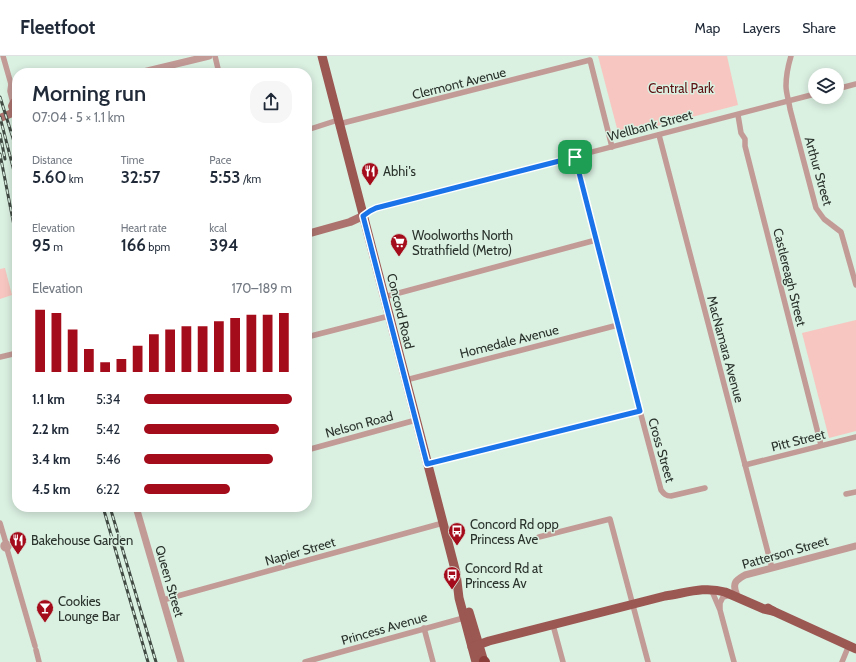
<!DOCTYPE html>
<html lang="en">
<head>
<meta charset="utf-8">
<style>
  :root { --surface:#fff; --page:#f6f6f7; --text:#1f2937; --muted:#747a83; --line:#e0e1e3; --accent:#a50c1b }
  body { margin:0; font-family:Cabin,sans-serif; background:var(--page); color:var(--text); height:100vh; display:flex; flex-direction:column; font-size:15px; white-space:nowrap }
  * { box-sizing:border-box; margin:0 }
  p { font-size:13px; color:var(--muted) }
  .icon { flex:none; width:22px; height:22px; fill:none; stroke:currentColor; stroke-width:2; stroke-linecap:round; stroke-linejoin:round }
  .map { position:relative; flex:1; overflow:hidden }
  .drawer { position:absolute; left:12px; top:12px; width:300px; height:444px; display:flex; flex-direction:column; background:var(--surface); border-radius:16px; box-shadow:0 2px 10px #0003 }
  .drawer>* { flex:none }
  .fabs { position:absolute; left:808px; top:12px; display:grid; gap:8px }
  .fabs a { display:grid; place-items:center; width:36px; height:36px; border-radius:50%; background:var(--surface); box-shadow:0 2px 10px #0003; font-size:20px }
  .pin { position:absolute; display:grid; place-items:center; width:34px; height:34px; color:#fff; margin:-17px; border-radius:8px; box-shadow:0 2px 6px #0006 }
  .round { display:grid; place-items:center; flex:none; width:42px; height:42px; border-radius:16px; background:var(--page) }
  .overview { display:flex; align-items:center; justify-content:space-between; height:68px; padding:0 20px }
  h1 { font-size:22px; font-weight:600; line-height:30px }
  .stats { display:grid; grid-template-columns:repeat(3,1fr); gap:6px; height:68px; padding:4px 20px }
  .stats div { display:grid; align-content:center }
  .stats b { font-size:17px; font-weight:600 }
  .stats small { font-size:11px; font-weight:400 }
  .stats p { font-size:11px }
  .chart { height:112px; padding:8px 20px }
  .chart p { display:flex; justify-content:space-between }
  .chart svg { width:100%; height:72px; margin-top:4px; stroke:var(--accent); stroke-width:6 }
  ul { padding:0 20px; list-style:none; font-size:13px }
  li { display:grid; grid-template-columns:64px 48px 1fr; align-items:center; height:30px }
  li i { height:10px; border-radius:5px; background:var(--accent) }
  header { display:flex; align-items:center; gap:24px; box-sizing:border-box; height:56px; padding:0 20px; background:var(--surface); border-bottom:1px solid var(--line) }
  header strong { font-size:19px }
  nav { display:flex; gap:22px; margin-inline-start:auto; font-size:14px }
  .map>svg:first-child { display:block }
</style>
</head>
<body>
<header>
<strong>Fleetfoot</strong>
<nav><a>Map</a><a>Layers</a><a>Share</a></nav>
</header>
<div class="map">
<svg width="856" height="606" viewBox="0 0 856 606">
  <rect width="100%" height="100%" fill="#daf0e1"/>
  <g fill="#f7c6c0">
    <polygon points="598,0 727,0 738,49 619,80"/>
    <polygon points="5,212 12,239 0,243 0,213"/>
    <polygon points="856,264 856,375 829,382 802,277"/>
  </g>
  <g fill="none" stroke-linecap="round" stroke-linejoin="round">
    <g stroke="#c29a96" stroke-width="5.5">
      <polyline points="3,0 11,28 17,38"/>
      <polyline points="215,0 219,17"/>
      <path d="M791,0C788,10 786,20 786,30C786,37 789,45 790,53L816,152L824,163L841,176L856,229"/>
      <polyline points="11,28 10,35 13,47"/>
      <polyline points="837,33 856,28"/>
      <polyline points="738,59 741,77 745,83 745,90 821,389"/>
      <polyline points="339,68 590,4 612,91"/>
      <polyline points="307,74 338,64"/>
      <polyline points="659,79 772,512"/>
      <path d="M575,101L640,355L661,434C664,438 666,440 671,440L705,432"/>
      <polyline points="363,160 370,155 376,152 815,38"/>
      <polyline points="384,241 596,184"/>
      <polyline points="307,281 389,260"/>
      <polyline points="0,301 17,297"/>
      <polyline points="406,324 618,269"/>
      <polyline points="307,394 416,364"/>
      <polyline points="427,408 640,355"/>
      <polyline points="745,409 856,381"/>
      <polyline points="846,438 856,436"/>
      <polyline points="0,467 6,487"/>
      <polyline points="539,481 610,463 648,606"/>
      <circle cx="6" cy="490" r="3"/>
      <polyline points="7,493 35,590"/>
      <polyline points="711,533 720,554 734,606"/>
      <polyline points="163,544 443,467"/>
      <polyline points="720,552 720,547 723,541 730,539"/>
      <polyline points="553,569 563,606"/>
      <polyline points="424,572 433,606"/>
      <polyline points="36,594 39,606"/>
      <polyline points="305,606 467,561"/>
      <polyline points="842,606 849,589"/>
    </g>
    <g stroke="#c29a96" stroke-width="7">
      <polyline points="139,17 209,0"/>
      <polyline points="136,451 181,606"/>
      <path d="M736,537C732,526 737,524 745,519L856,490"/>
    </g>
    <g stroke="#ac736e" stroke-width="8">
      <polyline points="17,44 14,46 12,50 13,53 17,55"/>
      <polyline points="0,62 17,55"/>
      <polyline points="307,178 350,166 363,160"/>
    </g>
    <g stroke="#9b5752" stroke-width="9">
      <polyline points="322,0 456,517 459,542 476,606"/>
      <polyline points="768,552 773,555 856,593"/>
      <polyline points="469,556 484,606"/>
      <path d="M472,591L489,585L665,540C686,537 704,530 725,536L764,553L773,555"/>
    </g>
    <polyline stroke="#8b3e39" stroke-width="10" points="484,605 485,606"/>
    <g stroke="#414b44" stroke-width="3">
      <g id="rail">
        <polyline points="0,41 17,95"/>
        <polyline points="0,61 17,127"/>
        <polyline points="0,78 5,103"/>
        <polyline points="0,98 17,185"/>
        <polyline points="103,451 148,606"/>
        <polyline points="110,451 156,606"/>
      </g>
    </g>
    <use href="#rail" stroke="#daf0e1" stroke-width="1.5" stroke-dasharray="4.5" stroke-linecap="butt"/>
  </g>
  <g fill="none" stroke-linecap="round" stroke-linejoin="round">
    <g stroke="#fff" stroke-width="8">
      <polygon id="route" points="575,101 640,355 427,408 363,160 370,155 376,152"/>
    </g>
    <use href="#route" stroke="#1a73e8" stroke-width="5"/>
  </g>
  <defs>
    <g id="restaurant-pin" transform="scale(0.9)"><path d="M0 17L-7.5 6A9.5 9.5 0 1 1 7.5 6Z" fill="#a50c1b" stroke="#daf0e1"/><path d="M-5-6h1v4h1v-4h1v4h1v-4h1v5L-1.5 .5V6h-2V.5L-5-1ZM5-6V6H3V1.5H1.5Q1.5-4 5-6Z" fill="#fff"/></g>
    <g id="supermarket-pin" transform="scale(0.9)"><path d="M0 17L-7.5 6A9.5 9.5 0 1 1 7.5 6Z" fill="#a50c1b" stroke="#daf0e1"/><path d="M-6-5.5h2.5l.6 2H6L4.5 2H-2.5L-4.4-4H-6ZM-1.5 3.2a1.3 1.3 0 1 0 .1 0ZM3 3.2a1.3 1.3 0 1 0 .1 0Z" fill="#fff"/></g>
    <g id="bus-pin" transform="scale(0.9)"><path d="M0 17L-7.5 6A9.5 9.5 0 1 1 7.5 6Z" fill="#a50c1b" stroke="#daf0e1"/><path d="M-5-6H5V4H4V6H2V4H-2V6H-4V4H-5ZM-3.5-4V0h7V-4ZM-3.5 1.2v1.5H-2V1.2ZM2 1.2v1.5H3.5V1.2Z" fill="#fff"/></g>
    <g id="bar-pin" transform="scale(0.9)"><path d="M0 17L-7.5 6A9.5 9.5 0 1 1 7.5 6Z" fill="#a50c1b" stroke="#daf0e1"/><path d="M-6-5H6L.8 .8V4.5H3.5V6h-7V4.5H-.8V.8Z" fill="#fff"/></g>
  </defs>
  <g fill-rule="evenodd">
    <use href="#restaurant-pin" x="370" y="115"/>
    <use href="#supermarket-pin" x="399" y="186"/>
    <use href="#bus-pin" x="457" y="475"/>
    <use href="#restaurant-pin" x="18" y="484"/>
    <use href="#bus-pin" x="452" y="519"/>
    <use href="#bar-pin" x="45" y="552"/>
  </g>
  <g text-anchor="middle" stroke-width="3" stroke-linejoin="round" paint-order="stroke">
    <g font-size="13" fill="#2a322c" stroke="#daf0e1">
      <text transform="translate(459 27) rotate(-14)" y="5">Clermont Avenue</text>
      <text transform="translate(650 69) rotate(-15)" y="5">Wellbank Street</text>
      <text transform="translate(819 115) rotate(74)" y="5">Arthur Street</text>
      <text transform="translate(790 221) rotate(76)" y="5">Castlereagh Street</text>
      <text transform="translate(401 255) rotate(76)" y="5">Concord Road</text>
      <text transform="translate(509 285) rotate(-14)" y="5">Homedale Avenue</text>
      <text transform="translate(726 293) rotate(75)" y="5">MacNamara Avenue</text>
      <text transform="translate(359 368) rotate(-15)" y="5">Nelson Road</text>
      <text transform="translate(798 384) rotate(-14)" y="5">Pitt Street</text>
      <text transform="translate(662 394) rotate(74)" y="5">Cross Street</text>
      <text transform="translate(300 495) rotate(-16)" y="5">Napier Street</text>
      <text transform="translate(785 496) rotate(-16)" y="5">Patterson Street</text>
      <text transform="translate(170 525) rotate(74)" y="5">Queen Street</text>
      <text transform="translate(384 572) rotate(-16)" y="5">Princess Avenue</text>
    </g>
    <g font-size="13" fill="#5d1012" stroke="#daf0e1">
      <text x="681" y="37">Central Park</text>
    </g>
    <g font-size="13" fill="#2a322c" stroke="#daf0e1" text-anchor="start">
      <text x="383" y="120">Abhi's</text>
      <text x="412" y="184">Woolworths North<tspan x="412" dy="15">Strathfield (Metro)</tspan></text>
      <text x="470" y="473">Concord Rd opp<tspan x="470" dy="15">Princess Ave</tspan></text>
      <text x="31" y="489">Bakehouse Garden</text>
      <text x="465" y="517">Concord Rd at<tspan x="465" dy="15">Princess Av</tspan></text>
      <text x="58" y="550">Cookies<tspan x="58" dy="15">Lounge Bar</tspan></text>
    </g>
  </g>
</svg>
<div class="fabs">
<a><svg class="icon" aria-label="layers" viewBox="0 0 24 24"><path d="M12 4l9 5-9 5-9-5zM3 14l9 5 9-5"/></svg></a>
</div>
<div class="pin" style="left:575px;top:101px;background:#1e9e55"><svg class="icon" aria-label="arrive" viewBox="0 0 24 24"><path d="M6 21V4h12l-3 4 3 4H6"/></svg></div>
<section class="drawer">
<div class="overview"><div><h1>Morning run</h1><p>07:04 · 5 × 1.1 km</p></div><a class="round"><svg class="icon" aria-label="share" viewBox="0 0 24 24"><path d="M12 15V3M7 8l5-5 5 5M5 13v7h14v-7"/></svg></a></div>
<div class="stats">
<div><p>Distance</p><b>5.60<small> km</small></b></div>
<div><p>Time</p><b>32:57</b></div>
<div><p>Pace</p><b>5:53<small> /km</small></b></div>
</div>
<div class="stats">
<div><p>Elevation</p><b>95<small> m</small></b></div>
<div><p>Heart rate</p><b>166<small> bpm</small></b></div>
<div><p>kcal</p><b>394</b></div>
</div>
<div class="chart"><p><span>Elevation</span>170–189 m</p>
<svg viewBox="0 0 160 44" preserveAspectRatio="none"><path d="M5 44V6M15 44V8M25 44V18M35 44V30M45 44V38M55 44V36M65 44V28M75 44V21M85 44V18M95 44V16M105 44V16M115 44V13M125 44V11M135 44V9M145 44V9M155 44V8"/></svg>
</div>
<ul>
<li><b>1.1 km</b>5:34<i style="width:100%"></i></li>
<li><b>2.2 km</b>5:42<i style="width:91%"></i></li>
<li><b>3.4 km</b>5:46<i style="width:87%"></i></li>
<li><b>4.5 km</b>6:22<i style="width:58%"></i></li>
</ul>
</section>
</div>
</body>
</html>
